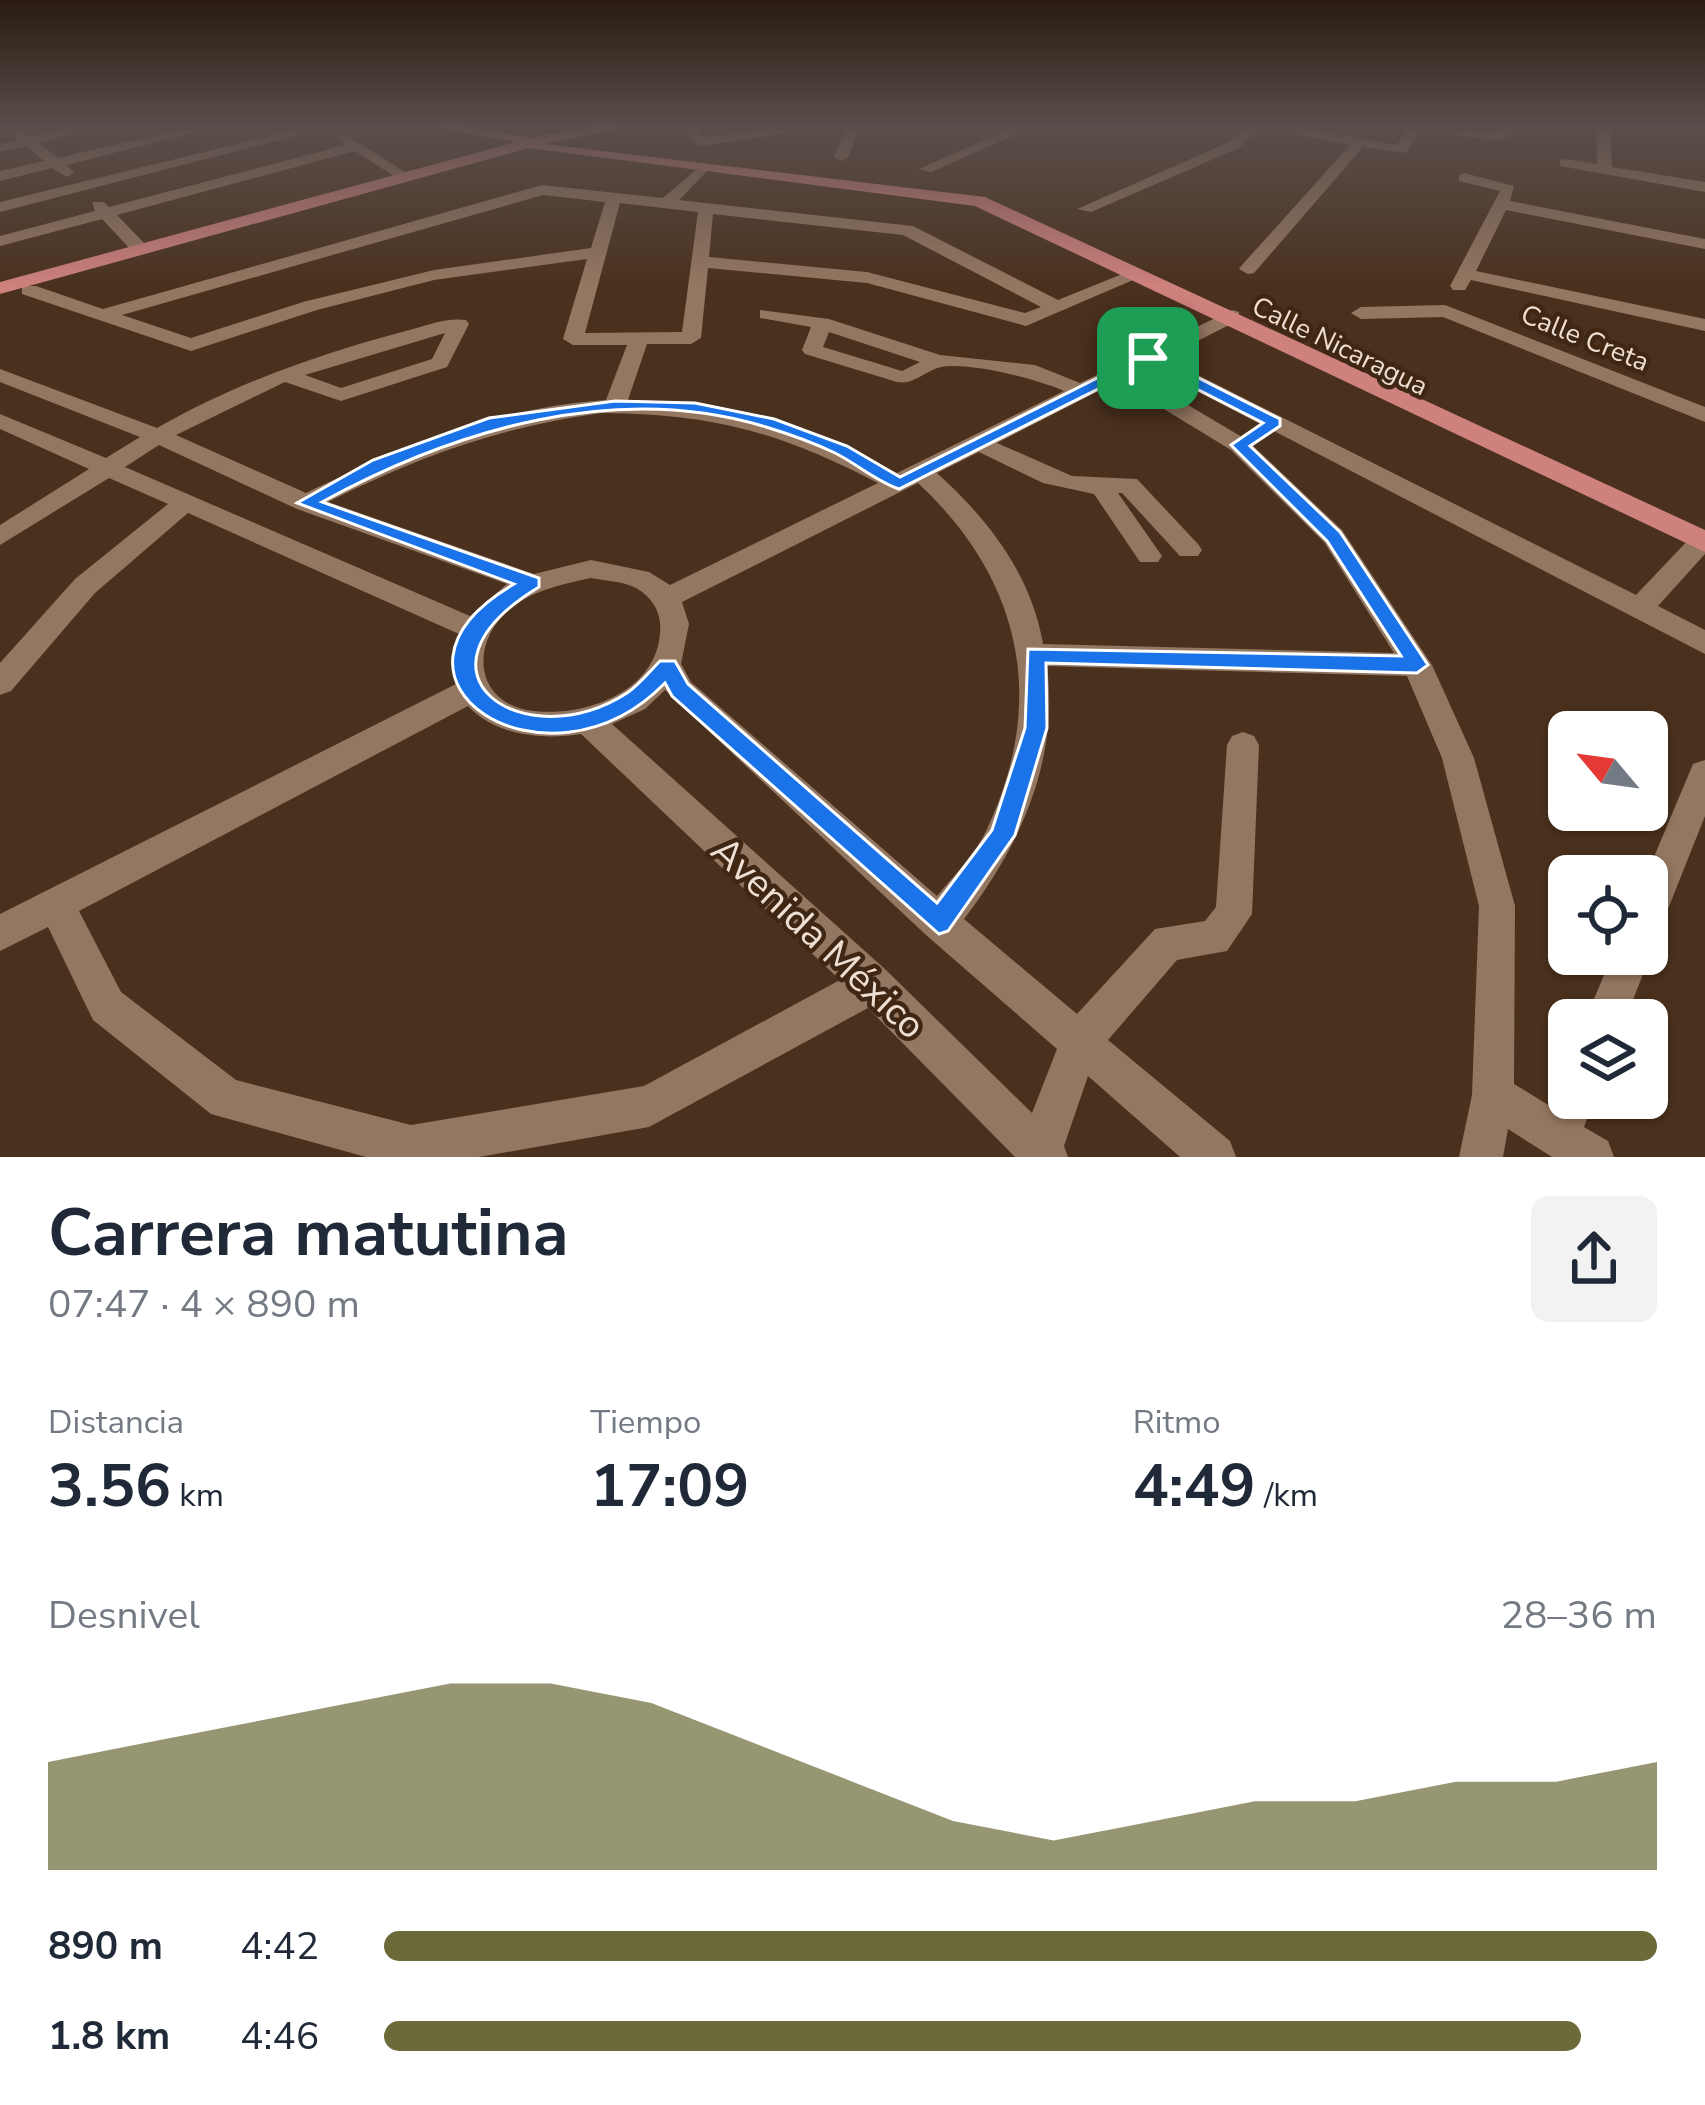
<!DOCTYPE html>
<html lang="es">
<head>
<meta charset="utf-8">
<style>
  :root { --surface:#fff; --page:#f2f2f3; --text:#1f2937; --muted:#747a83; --accent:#6c6a38 }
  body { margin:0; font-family:"Nunito Sans",sans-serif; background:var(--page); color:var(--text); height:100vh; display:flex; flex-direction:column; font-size:45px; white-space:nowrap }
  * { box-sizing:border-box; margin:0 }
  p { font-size:39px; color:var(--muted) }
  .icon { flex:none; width:66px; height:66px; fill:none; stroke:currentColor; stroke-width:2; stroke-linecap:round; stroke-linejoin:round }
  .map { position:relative; height:1157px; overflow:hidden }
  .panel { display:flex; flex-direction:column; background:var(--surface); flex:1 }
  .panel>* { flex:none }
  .needle { width:78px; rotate:299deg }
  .tools { position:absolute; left:1548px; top:711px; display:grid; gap:24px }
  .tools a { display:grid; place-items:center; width:120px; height:120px; border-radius:18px; background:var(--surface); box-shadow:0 3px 9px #0004; font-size:60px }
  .pin { position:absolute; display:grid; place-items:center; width:102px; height:102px; color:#fff; margin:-51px; border-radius:24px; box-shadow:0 6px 18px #0006 }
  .round { display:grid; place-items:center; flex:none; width:126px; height:126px; border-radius:18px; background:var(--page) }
  .overview { display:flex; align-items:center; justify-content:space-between; height:204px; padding:0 48px }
  h1 { font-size:66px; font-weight:700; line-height:90px }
  .figures { display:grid; grid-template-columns:repeat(3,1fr); gap:18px; height:204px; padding:12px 48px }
  .figures div { display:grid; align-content:center }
  .figures b { font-size:60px; font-weight:700 }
  .figures small { font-size:33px; font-weight:400 }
  .figures p { font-size:33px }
  .chart { height:336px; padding:24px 48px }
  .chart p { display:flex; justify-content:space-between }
  .chart svg { width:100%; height:216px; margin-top:12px; fill:var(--accent); opacity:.7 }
  ul { padding:0 48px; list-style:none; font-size:39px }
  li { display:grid; grid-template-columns:192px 144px 1fr; align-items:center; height:90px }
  li i { height:30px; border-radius:15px; background:var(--accent) }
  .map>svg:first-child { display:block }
</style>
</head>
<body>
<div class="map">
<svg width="1705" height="1157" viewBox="0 0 1705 1157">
  <rect width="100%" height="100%" fill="#4a311d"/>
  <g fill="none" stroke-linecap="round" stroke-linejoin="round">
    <g fill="#947761" fill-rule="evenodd">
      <polygon points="85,125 110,125 39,143 58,158 201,125 225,125 66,165 74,173 67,177 52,168 0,181 0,171 44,161 26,146 0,152 0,144 18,140 13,130 23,130 31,137"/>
      <polygon points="314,125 337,125 0,212 0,202"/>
      <polygon points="682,125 696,125 703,137 806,125 847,125 699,146"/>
      <polygon points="847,125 861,125 848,157 841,161 834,157"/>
      <polygon points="1018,125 1037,125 931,172 919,169"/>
      <polygon points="1247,125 1288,125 1397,145 1409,125 1421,127 1406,153 1363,147 1254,273 1248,274 1239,269 1242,265 1350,145 1260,127 1239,148 1091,212 1077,209 1229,142"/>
      <polygon points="1505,125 1519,125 1503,141 1456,135 1463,131 1499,133"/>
      <polygon points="1596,125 1610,125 1612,167 1705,182 1705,192 1560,166 1560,160 1565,159 1597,164"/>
      <polygon points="344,134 413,177 400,180 355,151 117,215 147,246 147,254 135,254 102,219 0,246 0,236 95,211 92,202 104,202 109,207 345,145 337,138"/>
      <path d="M704,163L711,167L679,200L913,226L1058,300L1132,270L1147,274L1026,326L867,283L708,268L701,338L691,344H647L628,400C726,401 810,430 897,473L1064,391C1037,379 970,362 941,367C924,371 915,385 897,382L805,354L802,350L811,327L760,318V310L829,319L940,355L1035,365L1080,383L1232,310L1239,312V320L1164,358L1636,595L1693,535L1705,533V554L1658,606L1705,630V654L1148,366L1134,373L1247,440L1342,530L1432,665L1474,758L1515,906L1514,1084L1550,1106L1559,1083L1569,1079V1098H1595L1584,1127L1608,1141L1614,1157H1552L1508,1129L1503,1157H1459L1472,1095L1479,906L1442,758L1407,676L1047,666C1059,761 1020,846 964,919L1077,1014L1155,929L1205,921L1216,907L1227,745L1232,736L1243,732L1254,736L1259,745L1252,914L1227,951L1177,960L1108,1040L1230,1141L1236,1157H1180L1088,1076L1064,1146L1068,1157H1015L868,1008L649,1127L479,1157H366L211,1114L93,1020L48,927L0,951V914L456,684L453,654L459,634L188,513L95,593L11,691L0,695V663L75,579L168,504L109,478L0,545V525L89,469L0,429V414L106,458L140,437L0,382V369L157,428C234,384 316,355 402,332C422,327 446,317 466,320L469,324L447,367L341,401L285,382L176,435L306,493C401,447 499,407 606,400L627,345H573L563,339L587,259L434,280L317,310L191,351L22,294V286H36L103,309L542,185L663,198ZM543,195L605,202L591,248L434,270L303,302L191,338L122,315ZM620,203L698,212L682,332L585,333ZM713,214L903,235L1041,307L1025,313L867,272L709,257ZM829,332L920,362L902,371L823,347ZM445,333L432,359L341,388L305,375ZM1118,381L1231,450L1324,542L1394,653L1043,644C1031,574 988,519 937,473L979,452L1043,483L1094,494L1140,562H1158L1162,556L1118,493H1122L1180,556H1198L1202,550L1198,544L1137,479L1072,476L997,443ZM602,413C713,414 779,432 878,483L670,585L649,572L591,560L534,574L328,502C420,456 500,427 602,413ZM159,445L297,509L507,584L470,616L125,467ZM918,483C1021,579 1048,699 987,829C976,854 954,875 937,896L691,682L681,664L689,624L682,602ZM591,578C605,581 623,581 636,588C653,598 662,613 660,633C656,692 585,717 534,711C472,704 469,639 514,606C537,589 564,584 591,578ZM665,690L926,935L1057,1049L1032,1113L886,970L612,724L645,709ZM468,706C496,736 542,740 581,734L840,980L644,1086L411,1125L236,1080L121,992L79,911Z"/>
      <polygon points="1464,173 1514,186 1510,201 1705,239 1705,249 1506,210 1476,271 1705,319 1705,331 1471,280 1465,290 1453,290 1450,286 1500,191 1459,181 1459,175"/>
      <polygon points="1445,305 1705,407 1705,422 1443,317 1361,319 1351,313 1361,307"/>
      <polygon points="1705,760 1705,816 1660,929 1647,935 1646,876 1693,764"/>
      <polygon points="1647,944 1651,954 1625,1020 1585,1020 1613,954 1647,954"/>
    </g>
    <polygon fill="#cf817d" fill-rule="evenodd" points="419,125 463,125 531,138 597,125 635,125 545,144 985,197 1705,530 1705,552 975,206 529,148 0,294 0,282 516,142"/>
  </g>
  <linearGradient id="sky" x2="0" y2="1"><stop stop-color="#291b10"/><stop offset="0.44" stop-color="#5a4e4c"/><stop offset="1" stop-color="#5a4e4c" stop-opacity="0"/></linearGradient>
  <rect width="1705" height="287" fill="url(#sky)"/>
  <path fill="#1a73e8" stroke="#fff" stroke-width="3" fill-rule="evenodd" d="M1143,355H1153L1280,419V426L1250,446L1340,532L1428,665L1417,673L1046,663L1047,728L1015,835L948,931L939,934L672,696L665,683C546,805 353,678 514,584L297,503L373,460L489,418L615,401L695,403L774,419L847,446L900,477ZM1148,364L1263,423L1231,445L1327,541L1401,656L1028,649L1025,728L992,830L937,903L688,684L675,661H660C650,671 639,685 627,693C524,759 397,673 539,587V578L322,502C454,430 615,381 766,427C789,434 814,443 835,453C857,464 876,481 899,489Z"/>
  <g text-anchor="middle" stroke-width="9" stroke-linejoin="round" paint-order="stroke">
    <g font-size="27" fill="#efdfd3" stroke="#3f2713">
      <text transform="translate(1585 338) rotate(22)" y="9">Calle Creta</text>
      <text transform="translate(1340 346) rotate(26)" y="9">Calle Nicaragua</text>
    </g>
    <g font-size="39" fill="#efdfd3" stroke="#3f2713">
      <text transform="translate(819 937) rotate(43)" y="14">Avenida México</text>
    </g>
  </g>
</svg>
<div class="tools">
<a><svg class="needle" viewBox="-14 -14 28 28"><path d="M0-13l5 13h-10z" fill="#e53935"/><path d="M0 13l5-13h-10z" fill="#747a83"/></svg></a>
<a><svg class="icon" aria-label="locate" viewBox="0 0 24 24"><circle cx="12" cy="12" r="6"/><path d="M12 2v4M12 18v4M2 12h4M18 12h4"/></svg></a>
<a><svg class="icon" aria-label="layers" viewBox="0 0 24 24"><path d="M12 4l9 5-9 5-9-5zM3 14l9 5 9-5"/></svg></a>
</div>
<div class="pin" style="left:1148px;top:358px;background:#1e9e55"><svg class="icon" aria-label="arrive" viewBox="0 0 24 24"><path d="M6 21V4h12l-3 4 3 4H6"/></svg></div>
</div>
<section class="panel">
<div class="overview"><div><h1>Carrera matutina</h1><p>07:47 · 4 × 890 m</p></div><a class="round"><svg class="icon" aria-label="share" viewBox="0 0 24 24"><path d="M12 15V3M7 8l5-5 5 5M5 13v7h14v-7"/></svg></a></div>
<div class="figures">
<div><p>Distancia</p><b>3.56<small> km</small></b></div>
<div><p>Tiempo</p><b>17:09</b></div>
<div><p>Ritmo</p><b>4:49<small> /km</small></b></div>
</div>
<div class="chart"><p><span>Desnivel</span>28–36 m</p>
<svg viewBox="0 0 160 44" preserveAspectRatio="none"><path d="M0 44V22L10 18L20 14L30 10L40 6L50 6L60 10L70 18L80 26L90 34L100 38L110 34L120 30L130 30L140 26L150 26L160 22V44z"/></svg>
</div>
<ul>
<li><b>890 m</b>4:42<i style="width:100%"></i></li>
<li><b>1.8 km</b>4:46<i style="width:94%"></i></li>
</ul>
</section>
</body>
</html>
